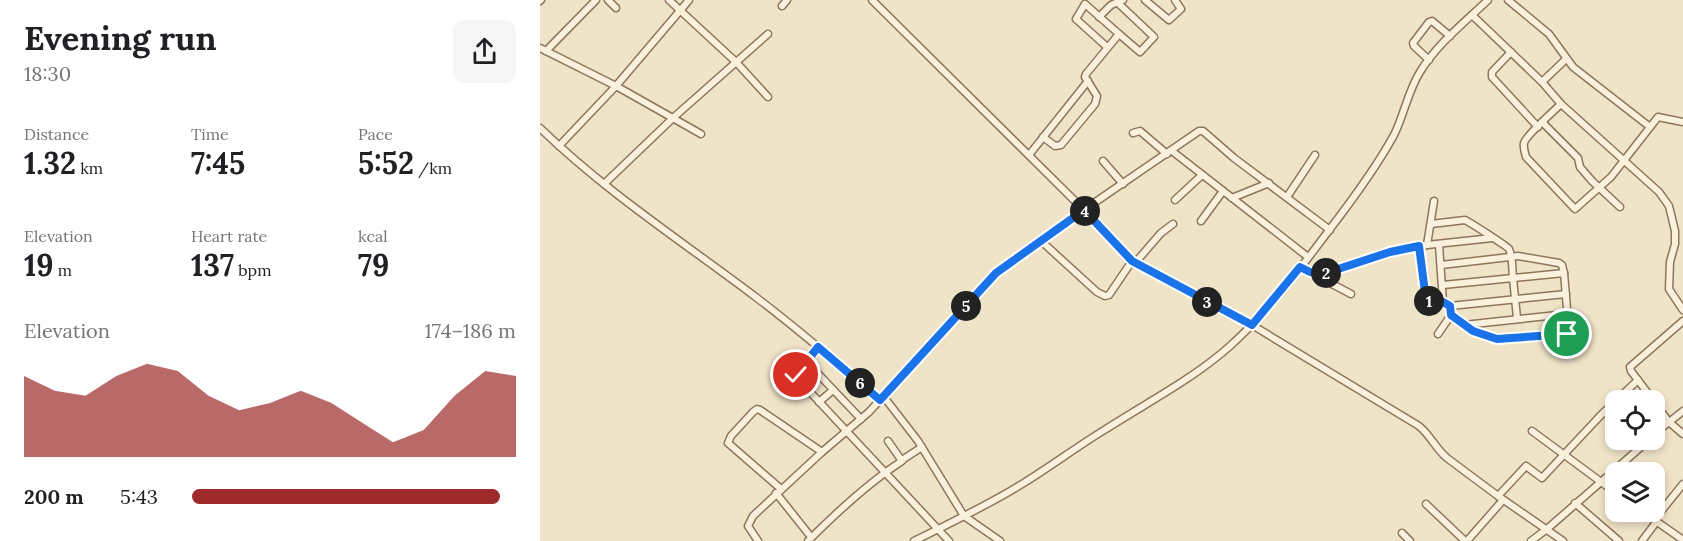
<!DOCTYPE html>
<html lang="en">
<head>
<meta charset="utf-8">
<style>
  :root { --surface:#fff; --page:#f6f6f6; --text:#202124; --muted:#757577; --accent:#9e2a2b }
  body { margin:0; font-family:Lora,serif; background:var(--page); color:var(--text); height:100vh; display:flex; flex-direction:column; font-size:22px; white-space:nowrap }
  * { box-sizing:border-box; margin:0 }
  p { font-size:20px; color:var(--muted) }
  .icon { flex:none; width:33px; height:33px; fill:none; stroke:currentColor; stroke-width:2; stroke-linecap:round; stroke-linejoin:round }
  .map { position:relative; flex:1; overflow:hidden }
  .side { display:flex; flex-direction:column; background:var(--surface); width:540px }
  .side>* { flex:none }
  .buttons { position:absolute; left:1065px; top:390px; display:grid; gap:12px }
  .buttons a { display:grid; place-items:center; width:60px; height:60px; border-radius:12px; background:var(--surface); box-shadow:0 3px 9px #0003; font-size:30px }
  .pin { position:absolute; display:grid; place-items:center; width:51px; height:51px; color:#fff; margin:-26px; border:3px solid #fff; border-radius:50%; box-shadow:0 2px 6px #0007 }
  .km { position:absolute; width:30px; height:30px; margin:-15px; border-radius:50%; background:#222; color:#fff; font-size:16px; line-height:30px; text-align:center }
  .round { display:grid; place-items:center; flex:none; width:63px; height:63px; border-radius:12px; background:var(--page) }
  .overview { display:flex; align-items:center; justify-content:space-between; height:102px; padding:0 24px }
  h1 { font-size:33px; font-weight:800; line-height:45px }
  .figures { display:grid; grid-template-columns:repeat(3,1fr); gap:9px; height:102px; padding:6px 24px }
  .figures div { display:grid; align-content:center }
  .figures b { font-size:30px; font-weight:800 }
  .figures small { font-size:16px; font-weight:400 }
  .figures p { font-size:16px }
  .chart { height:168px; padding:12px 24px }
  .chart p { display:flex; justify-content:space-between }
  .chart svg { width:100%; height:108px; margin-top:6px; fill:var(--accent); opacity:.7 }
  ul { padding:0 24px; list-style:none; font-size:20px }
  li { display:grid; grid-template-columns:96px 72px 1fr; align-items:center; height:45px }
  li i { height:15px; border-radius:8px; background:var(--accent) }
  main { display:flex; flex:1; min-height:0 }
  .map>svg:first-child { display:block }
</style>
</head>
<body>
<main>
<section class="side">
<div class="overview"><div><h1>Evening run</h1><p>18:30</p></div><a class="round"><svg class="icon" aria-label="share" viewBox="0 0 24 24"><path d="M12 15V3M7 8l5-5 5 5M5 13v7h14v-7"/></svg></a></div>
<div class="figures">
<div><p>Distance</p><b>1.32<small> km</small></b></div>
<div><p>Time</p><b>7:45</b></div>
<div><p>Pace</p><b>5:52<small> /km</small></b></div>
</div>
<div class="figures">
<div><p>Elevation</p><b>19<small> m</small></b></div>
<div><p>Heart rate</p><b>137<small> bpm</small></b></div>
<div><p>kcal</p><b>79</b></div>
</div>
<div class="chart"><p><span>Elevation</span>174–186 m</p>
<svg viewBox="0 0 160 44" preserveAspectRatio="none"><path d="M0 44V11L10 17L20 19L30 11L40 6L50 9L60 19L70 25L80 22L90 17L100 22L110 30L120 38L130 33L140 19L150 9L160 11V44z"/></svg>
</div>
<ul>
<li><b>200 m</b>5:43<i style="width:95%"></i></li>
</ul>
</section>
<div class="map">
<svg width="1143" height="541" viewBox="0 0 1143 541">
  <rect width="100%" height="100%" fill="#f0e4c8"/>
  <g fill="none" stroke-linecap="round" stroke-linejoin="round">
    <g stroke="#8d765c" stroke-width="9">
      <g id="minor">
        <polyline points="68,0 76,8"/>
        <polyline points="129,0 196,62 228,97"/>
        <path d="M332,0L544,210L592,261L712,325L879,426C891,436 896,449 907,458L958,496L1023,541"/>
        <polyline points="605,0 629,20 641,9 635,0"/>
        <polyline points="968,0 1009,34 1033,67 1110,127"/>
        <polyline points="0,1 1,0"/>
        <polyline points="577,2 614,37 600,52 579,34"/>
        <polyline points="242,6 247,0"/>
        <polyline points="932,15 1002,82 1021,104 1119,192 1129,206 1135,231 1135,244 1130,262 1129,289 1143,310"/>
        <polyline points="559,17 571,5 583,0"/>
        <polyline points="0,48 76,86 161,134"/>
        <polyline points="6,51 56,0"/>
        <polyline points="971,52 952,72 952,77 998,127"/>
        <polyline points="889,60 874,46 873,43 889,22 892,21 910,36"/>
        <polyline points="1002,82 1026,59"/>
        <path d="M1021,104C1014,111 986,135 984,143C983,148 985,152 986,157L1035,209L1071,177L1118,117L1143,122"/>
        <polyline points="1003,123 1038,158 1040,167 1052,181 1080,207"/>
        <path d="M0,128C66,192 143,242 217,298C259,330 300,365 340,400"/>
        <polyline points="593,133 600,131 627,154"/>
        <polyline points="503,137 515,146 521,145 555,104 557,96 545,77 546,74 579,34 545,4 536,19 567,47"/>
        <polyline points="19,146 76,86 149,0"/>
        <polyline points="632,151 768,257"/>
        <polyline points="489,155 548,81"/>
        <polyline points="563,161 583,184"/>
        <polyline points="64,184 133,118 228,34"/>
        <polyline points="747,197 775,155"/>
        <polyline points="692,198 729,183"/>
        <polyline points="635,200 662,175"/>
        <polyline points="661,221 683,191"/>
        <path d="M891,224L925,220C931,223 968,247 969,249C973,257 972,270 973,278L1024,273L1029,333L957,339L933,331L911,315L910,306L903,302L899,245"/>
        <polyline points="500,240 557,292 565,296 569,295 592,261"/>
        <polyline points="887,245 894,201"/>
        <polyline points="879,246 884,297 889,301 903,302"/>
        <polyline points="595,263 621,233 633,224"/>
        <polyline points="901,265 978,256 1019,263 1022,265 1024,273"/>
        <polyline points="760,267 770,272 786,273 850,252 887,245 952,238"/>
        <polyline points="775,275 811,294"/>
        <polyline points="903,285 973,278 977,318"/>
        <polyline points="910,306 1026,294"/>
        <polyline points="924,325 1027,314"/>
        <polyline points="898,334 911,315"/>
        <polyline points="278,347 257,373 257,378 409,541"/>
        <polyline points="266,361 321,419"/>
        <polyline points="344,397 378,441 424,516 460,541"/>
        <polyline points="1113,400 1091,371 1090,367 1143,321"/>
        <polyline points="279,402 293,390"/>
        <polyline points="1114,402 1129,422 1143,434"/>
        <polyline points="992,431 1076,493"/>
        <polyline points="1114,434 1143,411"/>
        <polyline points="362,460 382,447"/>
        <polyline points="241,489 188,443 191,436 213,412 217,409 220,410 282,452"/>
        <polyline points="236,493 271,537"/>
        <polyline points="958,496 986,466 1002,478 1061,415 1098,380"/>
        <polyline points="1035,503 1079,541"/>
        <polyline points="886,504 925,541"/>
        <polyline points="1103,512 1143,540"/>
        <polyline points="1114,520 1143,484"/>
        <polyline points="862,533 870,541"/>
        <polyline points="218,541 208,526 213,516 282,452 329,412 456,273 500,240 659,131 663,131 694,158 790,230"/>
        <path d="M268,541C297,512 328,483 362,461L348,441"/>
        <path d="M374,541C411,523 448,505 482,484C511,466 538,446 566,429C608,402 653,379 690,346C728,312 760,269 790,229C813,199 836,168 854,135C864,115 868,91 880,72C897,44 925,22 948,0"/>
        <polyline points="927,541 963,500"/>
        <polyline points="991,541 1007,529 1109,440"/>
        <polyline points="1102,541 1117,521"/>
      </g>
    </g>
    <use href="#minor" stroke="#faf1dc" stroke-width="6"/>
  </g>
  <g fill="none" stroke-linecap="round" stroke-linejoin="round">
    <g stroke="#fff" stroke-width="12">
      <polyline id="route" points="256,375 278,347 340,400 456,273 544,210 592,261 712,325 760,267 770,272 786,273 850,252 879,246 886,300 903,302 910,306 911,315 933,331 957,339 1027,334"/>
    </g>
    <use href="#route" stroke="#1a73e8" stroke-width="8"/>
  </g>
</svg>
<div class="buttons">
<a><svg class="icon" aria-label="locate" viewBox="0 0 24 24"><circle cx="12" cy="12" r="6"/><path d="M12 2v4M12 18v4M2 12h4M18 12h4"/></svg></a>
<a><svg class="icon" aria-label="layers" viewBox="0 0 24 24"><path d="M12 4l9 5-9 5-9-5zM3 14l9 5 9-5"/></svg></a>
</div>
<div class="pin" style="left:1027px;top:334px;background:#1e9e55"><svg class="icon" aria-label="arrive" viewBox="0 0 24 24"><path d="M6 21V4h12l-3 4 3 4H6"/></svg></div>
<div class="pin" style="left:256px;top:375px;background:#d93025"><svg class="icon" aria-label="check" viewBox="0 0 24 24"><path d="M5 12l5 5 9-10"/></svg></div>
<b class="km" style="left:889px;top:301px">1</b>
<b class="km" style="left:786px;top:273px">2</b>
<b class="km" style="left:667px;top:302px">3</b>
<b class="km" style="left:545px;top:211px">4</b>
<b class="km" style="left:426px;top:306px">5</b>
<b class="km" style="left:320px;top:383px">6</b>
</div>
</main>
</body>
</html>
